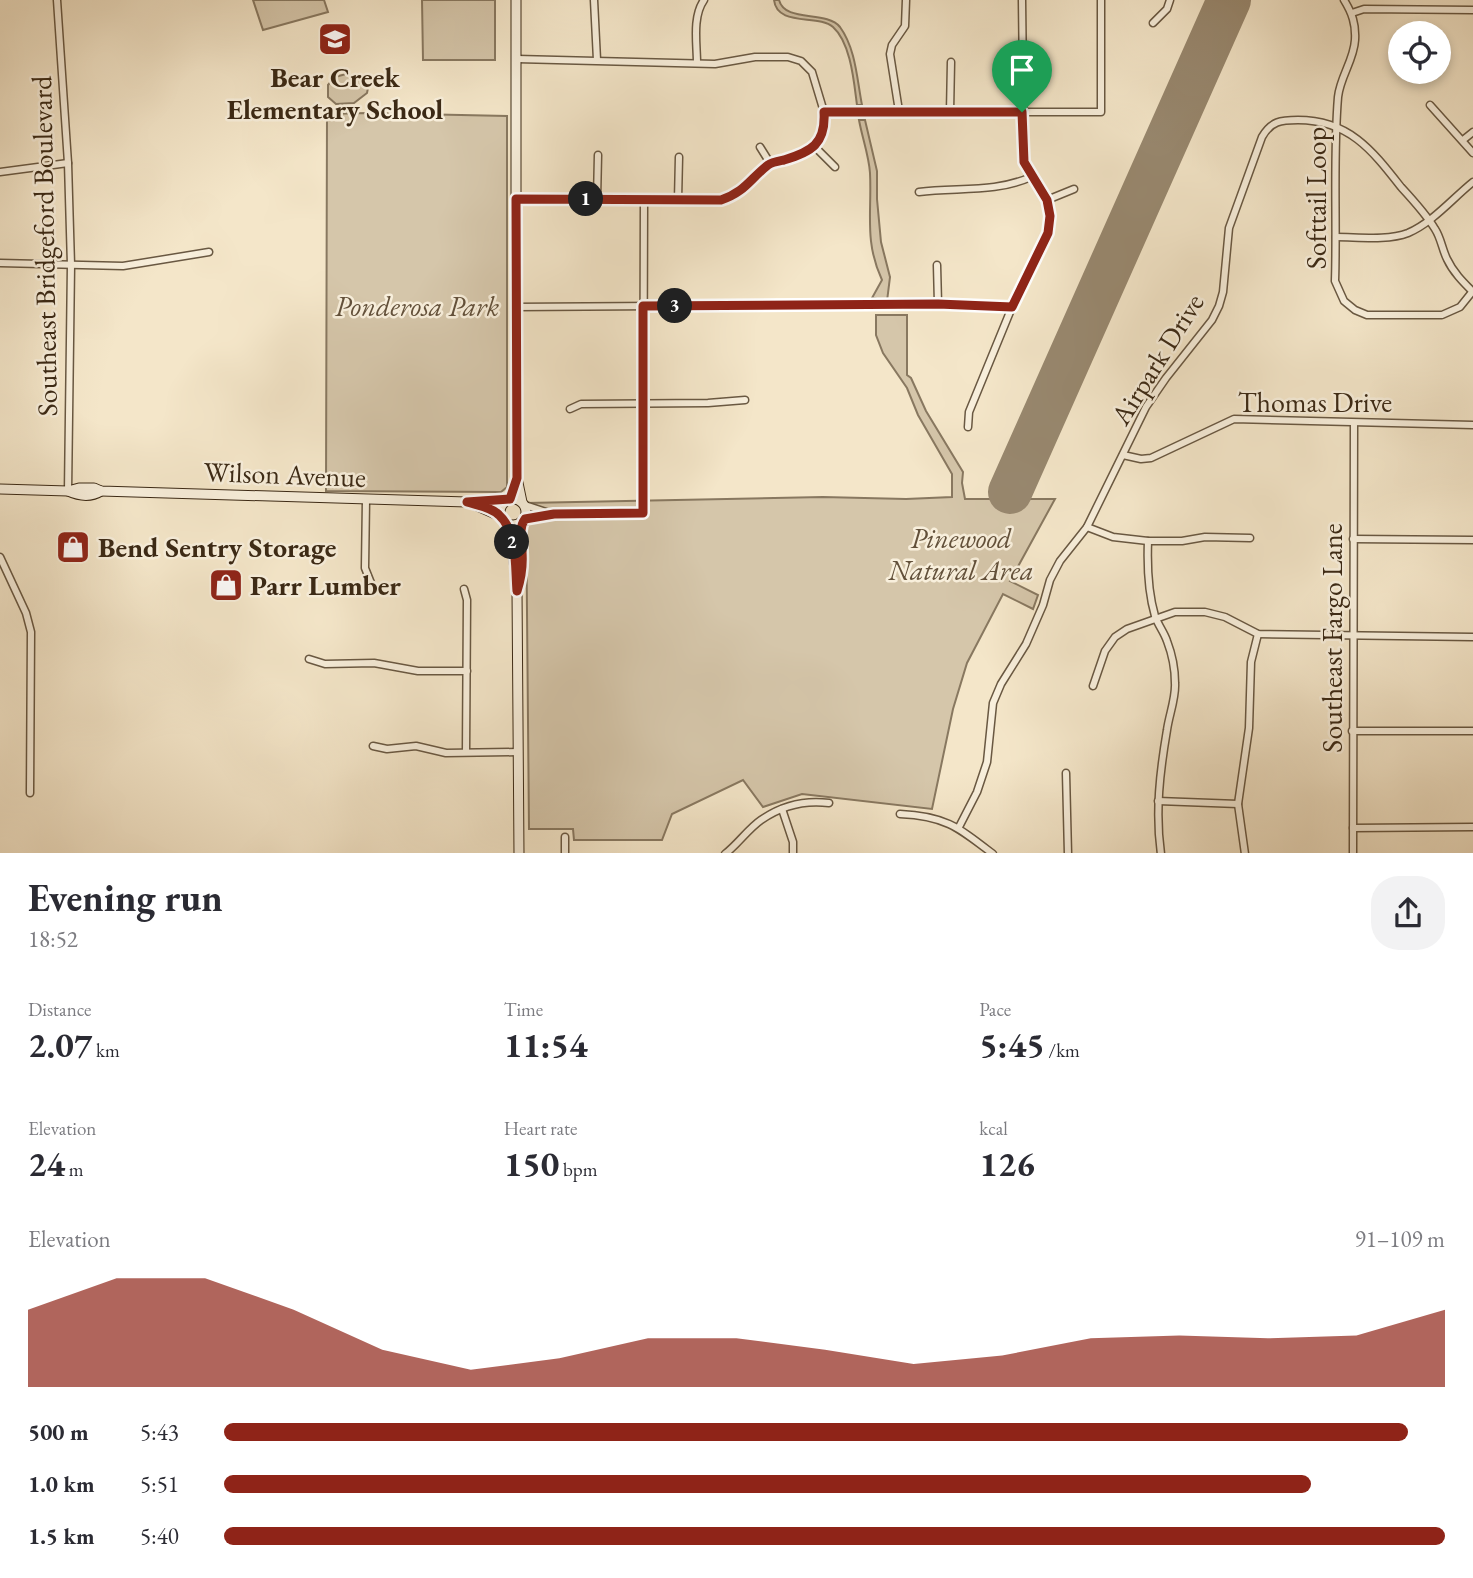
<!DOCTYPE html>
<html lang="en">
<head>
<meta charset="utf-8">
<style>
  :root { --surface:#fff; --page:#f2f2f3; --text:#2b2b33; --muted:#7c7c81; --accent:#8f2418 }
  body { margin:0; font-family:"EB Garamond",serif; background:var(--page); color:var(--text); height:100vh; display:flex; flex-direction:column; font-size:26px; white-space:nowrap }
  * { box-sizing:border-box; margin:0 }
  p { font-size:23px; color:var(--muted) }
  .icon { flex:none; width:38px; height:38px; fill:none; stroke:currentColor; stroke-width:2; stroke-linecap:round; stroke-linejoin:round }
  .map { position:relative; height:853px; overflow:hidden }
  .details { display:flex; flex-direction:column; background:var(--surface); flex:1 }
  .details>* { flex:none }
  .buttons { position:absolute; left:1388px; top:21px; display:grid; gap:14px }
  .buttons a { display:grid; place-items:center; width:63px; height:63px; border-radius:50%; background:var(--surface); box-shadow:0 4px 10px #0003; font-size:35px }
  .pin { position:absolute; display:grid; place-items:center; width:60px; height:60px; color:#fff; margin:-72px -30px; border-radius:50% 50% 50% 0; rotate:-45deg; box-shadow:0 0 7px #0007 }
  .pin .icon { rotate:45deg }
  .km { position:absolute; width:35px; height:35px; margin:-18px; border-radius:50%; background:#222; color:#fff; font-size:19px; line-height:35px; text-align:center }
  .round { display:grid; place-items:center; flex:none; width:74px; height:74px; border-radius:28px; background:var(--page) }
  .head { display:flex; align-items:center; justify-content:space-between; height:119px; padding:0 28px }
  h1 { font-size:38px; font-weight:700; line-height:52px }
  .figures { display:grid; grid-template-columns:repeat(3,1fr); gap:10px; height:119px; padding:7px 28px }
  .figures div { display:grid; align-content:center }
  .figures b { font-size:35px; font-weight:700 }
  .figures small { font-size:19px; font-weight:400 }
  .figures p { font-size:19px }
  .chart { height:196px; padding:14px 28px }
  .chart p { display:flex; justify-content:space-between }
  .chart svg { width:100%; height:126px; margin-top:7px; fill:var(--accent); opacity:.7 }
  ul { padding:0 28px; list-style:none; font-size:23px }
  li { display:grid; grid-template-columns:112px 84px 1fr; align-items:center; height:52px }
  li i { height:18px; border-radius:9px; background:var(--accent) }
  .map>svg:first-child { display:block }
</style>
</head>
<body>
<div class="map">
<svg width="1473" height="854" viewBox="0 0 1473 854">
  <rect width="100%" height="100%" fill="#f4e6c9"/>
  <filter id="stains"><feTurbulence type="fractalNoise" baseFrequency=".00286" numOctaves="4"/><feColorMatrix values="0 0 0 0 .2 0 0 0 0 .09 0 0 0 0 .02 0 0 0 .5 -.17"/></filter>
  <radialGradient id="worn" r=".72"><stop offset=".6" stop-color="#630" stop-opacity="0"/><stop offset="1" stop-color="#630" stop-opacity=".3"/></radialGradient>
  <g fill="#d5c6aa" stroke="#887860" stroke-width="2">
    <polygon points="253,0 324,0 328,12 263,30"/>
    <polygon points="422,0 495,0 495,60 423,60"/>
    <path d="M779,0C785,23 826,10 840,27C856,49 857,80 862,105H857C854,83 851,43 833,27C818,14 777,27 774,0Z"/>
    <polygon points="346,74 362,79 368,88 367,93 354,103 336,104 328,97 328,85 335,77"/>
    <polygon points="367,113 507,116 507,487 501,492 326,491 327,114"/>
    <path d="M859,120H865L877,171V199L881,242L890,277L887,301L872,298L882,280C864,241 872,213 870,173C869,156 862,137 859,120Z"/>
    <polygon points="876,315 907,315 907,375 911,378 926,411 963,472 962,483 965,499 1055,499 1010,581 1038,595 1033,609 1003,594 967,663 953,709 932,809 802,794 763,807 743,780 672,814 662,840 574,840 573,829 529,829 526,503 823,497 906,499 952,497 952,474 918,415 907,388 883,353 876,335"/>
  </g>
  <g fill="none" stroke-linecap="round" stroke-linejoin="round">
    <polyline stroke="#98886f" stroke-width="44" points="1010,492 1229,0"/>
    <g stroke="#695842" stroke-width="9">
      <g id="street">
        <polyline points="57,0 68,163 71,265 68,491"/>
        <polyline points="594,0 597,60"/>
        <path d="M1344,0C1352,13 1356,24 1355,40C1354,60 1340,77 1338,97C1333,158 1337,220 1335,281L1344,301L1355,310L1367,315H1442L1460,307L1472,292"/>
        <polyline points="1352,13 1364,9 1473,10"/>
        <polyline points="1153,23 1167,9 1170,0"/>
        <path d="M697,63C697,44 692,17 704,0"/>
        <polyline points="1430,105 1473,153"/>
        <polyline points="899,111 890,54 892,45 905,26 906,0"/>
        <polyline points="824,112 1101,112 1101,0"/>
        <polyline points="950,112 951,62"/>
        <polyline points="1463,140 1473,132"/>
        <polyline points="814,146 835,167"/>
        <polyline points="760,147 770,163"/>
        <polyline points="0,172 68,163"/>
        <path d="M919,192C957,187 995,193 1031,177"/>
        <polyline points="516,199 721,200 733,196 746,188 770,163 807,153 814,146 822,133 824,112 812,72 801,61 788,57 755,57 715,64 517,59"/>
        <polyline points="597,199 598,155"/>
        <polyline points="678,200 679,157"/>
        <polyline points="1047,200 1074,189"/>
        <path d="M1336,237C1358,237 1387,241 1408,233C1432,223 1453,198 1473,182"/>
        <polyline points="0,263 123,266 209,252"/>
        <polyline points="937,265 938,304"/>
        <polyline points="515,307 938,304 1012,307"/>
        <polyline points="570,409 581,404 708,403 745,400"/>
        <polyline points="968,427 969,412 1012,307 1048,233 1050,216 1047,200 1024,162 1022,0"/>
        <polyline points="1123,455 1141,459 1151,458 1234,419 1473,425"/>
        <polyline points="366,500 365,568 371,583"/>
        <polyline points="525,505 549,513"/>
        <polyline points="525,519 554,514 643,513 644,200"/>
        <polyline points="1087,527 1113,537 1148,541 1182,541 1205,537 1250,538"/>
        <polyline points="1353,539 1473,540"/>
        <path d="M1148,541C1147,567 1148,592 1155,616C1158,625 1164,632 1167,641C1172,654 1175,668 1175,683C1176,698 1169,715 1167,730C1160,771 1155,812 1161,854"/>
        <polyline points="0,557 26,613 31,632 30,793"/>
        <polyline points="464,589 467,600 466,752"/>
        <polyline points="309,659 325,664 374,663 418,671 467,671"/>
        <polyline points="1093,686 1105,651 1115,637 1127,629 1175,612 1205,612 1225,617 1258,634 1473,637"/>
        <polyline points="1352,731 1473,731"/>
        <polyline points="373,746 387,749 416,746 446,753 518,752"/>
        <polyline points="1066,773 1068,854"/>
        <polyline points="1158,801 1238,804"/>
        <polyline points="782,809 793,842 793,854"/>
        <path d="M900,814C945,816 958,827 993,854"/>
        <path d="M959,827L977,792L987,762L993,703L1001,684L1026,644L1043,605L1050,580L1060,561L1087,527L1146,407L1166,378L1212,320L1219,306L1223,292L1229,228L1262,137C1271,121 1281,120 1298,120C1349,120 1372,150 1401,187C1413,200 1426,214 1435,229C1441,238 1442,249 1447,259C1453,272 1463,282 1473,292"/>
        <polyline points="1353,828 1473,827"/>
        <polyline points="565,837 565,854"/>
        <path d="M725,854C738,844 748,829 761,820C781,806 805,800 829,803"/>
        <polyline points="1245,854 1238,804 1249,728 1251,662 1258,634"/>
        <polyline points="1353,854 1354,423"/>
      </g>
    </g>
    <g stroke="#3b2915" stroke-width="11">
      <g id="secondary">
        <polyline points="516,0 516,435 517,478 522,502"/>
        <polyline points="0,489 68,491 79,488 94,488 101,491 467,502 506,501"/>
        <path d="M68,491C79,496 90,498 101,491"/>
        <circle cx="513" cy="512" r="13"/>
        <polyline points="475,505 500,516"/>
        <polyline points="505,523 512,540 517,591 519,854"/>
        <polyline points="520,583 522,522"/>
      </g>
    </g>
    <use href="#street" stroke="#f8efdc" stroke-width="6"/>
    <use href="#secondary" stroke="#f8efdc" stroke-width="9"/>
  </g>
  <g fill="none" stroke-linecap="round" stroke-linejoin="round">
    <g stroke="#fff" stroke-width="14">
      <path id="route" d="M824,112H1022L1024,162L1047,200L1050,216L1048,233L1012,307L938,304L643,306V513L554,514L525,519C518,529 522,540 522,552C523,566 521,579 517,591C515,568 518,532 499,515C491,507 477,505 467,502L510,499L517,478L516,199L721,200C745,192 750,179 768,165C772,162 779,161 784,160C811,152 826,144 824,112Z"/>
    </g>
    <use href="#route" stroke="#8f2418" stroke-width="9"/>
  </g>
  <defs>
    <g id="school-square" transform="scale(1.75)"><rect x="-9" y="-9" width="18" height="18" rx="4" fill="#8f2418" stroke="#f8efdc"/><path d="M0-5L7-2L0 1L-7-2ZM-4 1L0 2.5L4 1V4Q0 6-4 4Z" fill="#fff"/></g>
    <g id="shop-square" transform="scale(1.75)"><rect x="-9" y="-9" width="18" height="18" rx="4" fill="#8f2418" stroke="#f8efdc"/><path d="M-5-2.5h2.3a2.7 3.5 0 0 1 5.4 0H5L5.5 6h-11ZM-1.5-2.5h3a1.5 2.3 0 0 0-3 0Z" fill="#fff"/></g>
  </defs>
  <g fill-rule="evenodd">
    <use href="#school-square" x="335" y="39"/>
    <use href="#shop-square" x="73" y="547"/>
    <use href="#shop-square" x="226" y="585"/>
  </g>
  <g text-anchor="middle" stroke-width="5" stroke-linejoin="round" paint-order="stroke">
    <g font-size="28" font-weight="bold" fill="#3b2915" stroke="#f8efdc" text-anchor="start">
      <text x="335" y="87" text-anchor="middle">Bear Creek<tspan x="335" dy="32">Elementary School</tspan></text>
      <text x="98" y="557">Bend Sentry Storage</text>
      <text x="250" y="595">Parr Lumber</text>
    </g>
    <g font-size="28" fill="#3b2915" stroke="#f8efdc">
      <text transform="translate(1316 198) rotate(-90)" y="10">Softtail Loop</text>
      <text transform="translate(44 246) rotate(-91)" y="10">Southeast Bridgeford Boulevard</text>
      <text transform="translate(1157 359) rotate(-58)" y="10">Airpark Drive</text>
      <text x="1315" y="412">Thomas Drive</text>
      <text transform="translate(285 474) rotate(2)" y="10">Wilson Avenue</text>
      <text transform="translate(1332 638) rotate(-90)" y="10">Southeast Fargo Lane</text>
    </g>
    <g font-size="28" font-style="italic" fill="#62503a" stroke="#f8efdc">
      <text x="417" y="316">Ponderosa Park</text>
      <text x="961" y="548">Pinewood<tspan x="961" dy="32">Natural Area</tspan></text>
    </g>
  </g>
  <rect width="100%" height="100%" filter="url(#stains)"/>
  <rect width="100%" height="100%" fill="url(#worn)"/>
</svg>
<div class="buttons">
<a><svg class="icon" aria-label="locate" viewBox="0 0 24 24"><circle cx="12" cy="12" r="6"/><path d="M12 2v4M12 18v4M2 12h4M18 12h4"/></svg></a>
</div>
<div class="pin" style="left:1022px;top:112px;background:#1e9e55"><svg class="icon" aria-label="arrive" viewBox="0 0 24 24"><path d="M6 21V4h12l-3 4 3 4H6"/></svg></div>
<b class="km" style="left:586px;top:199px">1</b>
<b class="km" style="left:512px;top:542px">2</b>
<b class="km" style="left:675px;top:306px">3</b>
</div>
<section class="details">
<div class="head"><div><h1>Evening run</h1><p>18:52</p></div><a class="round"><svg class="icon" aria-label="share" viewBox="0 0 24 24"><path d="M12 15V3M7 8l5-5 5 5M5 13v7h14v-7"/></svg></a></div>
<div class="figures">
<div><p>Distance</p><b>2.07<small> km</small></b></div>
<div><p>Time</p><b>11:54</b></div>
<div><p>Pace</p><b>5:45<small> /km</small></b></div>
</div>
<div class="figures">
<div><p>Elevation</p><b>24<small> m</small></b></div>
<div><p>Heart rate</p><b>150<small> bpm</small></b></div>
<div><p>kcal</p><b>126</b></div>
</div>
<div class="chart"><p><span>Elevation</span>91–109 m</p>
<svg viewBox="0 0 160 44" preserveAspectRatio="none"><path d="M0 44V17L10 6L20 6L30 17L40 31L50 38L60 34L70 27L80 27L90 31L100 36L110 33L120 27L130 26L140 27L150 26L160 17V44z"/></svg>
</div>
<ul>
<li><b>500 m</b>5:43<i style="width:97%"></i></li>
<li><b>1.0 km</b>5:51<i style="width:89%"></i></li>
<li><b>1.5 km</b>5:40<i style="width:100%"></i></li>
</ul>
</section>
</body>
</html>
